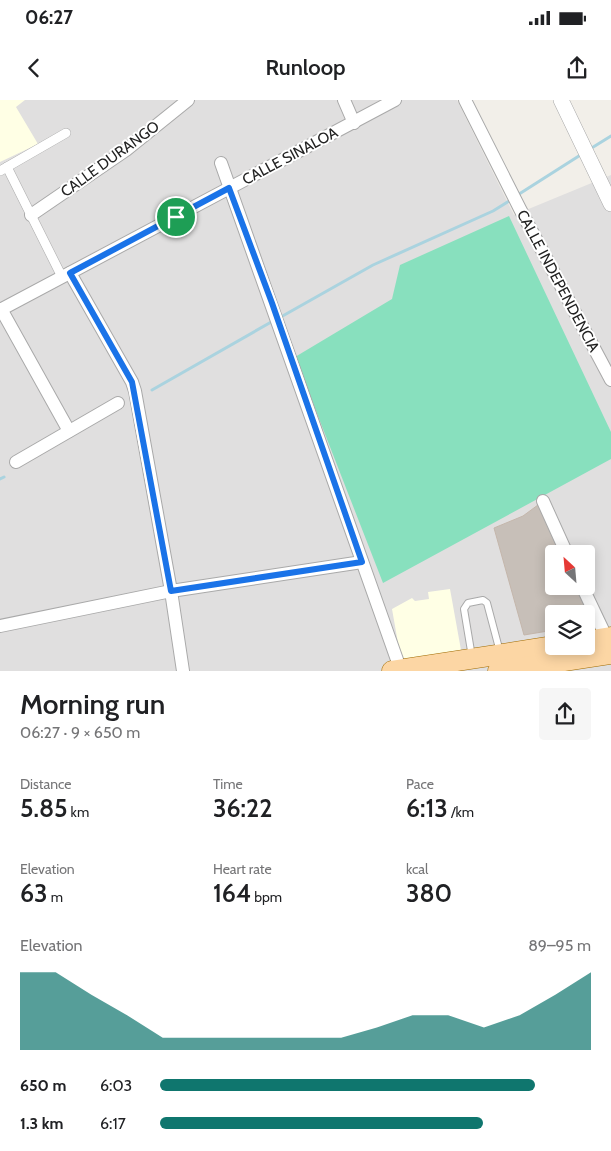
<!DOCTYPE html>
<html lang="en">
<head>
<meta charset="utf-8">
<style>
  :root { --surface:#fff; --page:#f6f6f6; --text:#202124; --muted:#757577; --accent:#0f766e }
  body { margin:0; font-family:Cabin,sans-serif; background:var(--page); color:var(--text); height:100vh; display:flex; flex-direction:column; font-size:19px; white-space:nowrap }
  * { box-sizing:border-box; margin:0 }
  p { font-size:16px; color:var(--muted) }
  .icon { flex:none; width:28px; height:28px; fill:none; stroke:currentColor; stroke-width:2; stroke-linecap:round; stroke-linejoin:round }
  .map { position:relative; height:571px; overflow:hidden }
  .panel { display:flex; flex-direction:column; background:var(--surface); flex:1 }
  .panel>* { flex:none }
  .needle { width:32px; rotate:334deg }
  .controls { position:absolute; left:545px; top:445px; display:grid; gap:10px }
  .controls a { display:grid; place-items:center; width:50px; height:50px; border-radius:5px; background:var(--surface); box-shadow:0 2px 12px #0003; font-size:25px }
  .pin { position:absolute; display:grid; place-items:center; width:42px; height:42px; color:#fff; margin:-21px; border:2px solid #fff; border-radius:50%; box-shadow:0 1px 5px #0007 }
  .round { display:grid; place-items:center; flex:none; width:52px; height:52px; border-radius:5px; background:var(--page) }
  .overview { display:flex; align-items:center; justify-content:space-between; height:85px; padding:0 20px }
  h1 { font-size:28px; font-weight:600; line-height:38px }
  .figures { display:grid; grid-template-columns:repeat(3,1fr); gap:8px; height:85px; padding:5px 20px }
  .figures div { display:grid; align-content:center }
  .figures b { font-size:25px; font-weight:600 }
  .figures small { font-size:14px; font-weight:400 }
  .figures p { font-size:14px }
  .chart { height:140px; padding:10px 20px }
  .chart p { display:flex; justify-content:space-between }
  .chart svg { width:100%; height:90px; margin-top:5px; fill:var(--accent); opacity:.7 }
  ul { padding:0 20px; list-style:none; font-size:16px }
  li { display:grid; grid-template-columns:80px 60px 1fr; align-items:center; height:38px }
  li i { height:12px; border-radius:6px; background:var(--accent) }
  .status { display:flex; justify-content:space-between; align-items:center; height:35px; padding:0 25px; background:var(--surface); direction:ltr }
  .status svg { height:14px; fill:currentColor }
  header { display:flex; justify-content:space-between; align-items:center; height:65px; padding:0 20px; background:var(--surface); font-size:22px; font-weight:600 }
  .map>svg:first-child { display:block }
</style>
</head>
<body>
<div class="status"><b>06:27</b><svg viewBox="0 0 49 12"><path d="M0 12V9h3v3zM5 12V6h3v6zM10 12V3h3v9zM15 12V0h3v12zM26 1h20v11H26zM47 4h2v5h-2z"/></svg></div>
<header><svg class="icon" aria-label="back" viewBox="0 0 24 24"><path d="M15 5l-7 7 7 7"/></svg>Runloop<svg class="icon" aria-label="share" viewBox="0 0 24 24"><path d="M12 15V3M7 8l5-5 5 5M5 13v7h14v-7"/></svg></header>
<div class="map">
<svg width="611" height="571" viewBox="0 0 611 571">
  <rect width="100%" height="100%" fill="#f2efe9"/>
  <path fill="#e0dfdf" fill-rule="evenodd" d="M0,0H457L514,115L611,75V571H0ZM554,454H586V486H554ZM554,514H586V546H554Z"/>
  <g fill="#ffffe5">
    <polygon points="0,0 25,0 16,7 38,44 0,62"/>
    <polygon points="450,489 461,550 401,560 392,509 412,498 415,501 429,499 428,492"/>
  </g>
  <polygon fill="#88e0be" points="509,116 611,332 611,359 383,483 295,257 392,199 400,165"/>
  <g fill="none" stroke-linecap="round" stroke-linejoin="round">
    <g stroke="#aad3df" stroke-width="3">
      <polyline points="590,49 611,36"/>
      <polyline points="516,96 582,54"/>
      <polyline points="279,218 373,165 493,111 511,100"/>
      <polyline points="152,290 273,221"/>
      <polyline points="0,379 4,377"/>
    </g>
  </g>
  <polygon fill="#c7bfb8" stroke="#c4b6ab" points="542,402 567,454 554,454 554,486 582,486 594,512 586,526 586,514 554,514 554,530 524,535 494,428 523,416"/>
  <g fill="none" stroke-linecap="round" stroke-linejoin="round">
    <g stroke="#a9a9a9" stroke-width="8">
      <polyline id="service" points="472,557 464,509 468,503 483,500 487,503 500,552"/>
    </g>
    <g stroke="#a9a9a9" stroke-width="10">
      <g id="pedestrian">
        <polyline points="7,67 62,177"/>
        <polyline points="0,71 66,33"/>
      </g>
    </g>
    <g stroke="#a9a9a9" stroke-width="14">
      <g id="minor">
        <polyline points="344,0 354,23"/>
        <polyline points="465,0 520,109 611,280"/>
        <polyline points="221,63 401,571"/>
        <polyline points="31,115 126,50 188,0"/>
        <polyline points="70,173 132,282 135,291 171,491 183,571"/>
        <polyline points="1,209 69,331"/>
        <polyline points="0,210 395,0"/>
        <polyline points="16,362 118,303"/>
        <polyline points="543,401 567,454"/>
        <polyline points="582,486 609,543"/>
        <polyline points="0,526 171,491 362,462"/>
      </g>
    </g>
    <g stroke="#a9a9a9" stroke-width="16">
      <polyline id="tertiary" points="561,0 611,104"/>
    </g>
    <g stroke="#a06b00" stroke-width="21">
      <g id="primary">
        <polyline points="586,541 611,537"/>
        <polyline points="392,571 554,546"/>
        <polyline points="498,571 611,554"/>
      </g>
    </g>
    <use href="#service" stroke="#fff" stroke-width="6"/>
    <use href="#pedestrian" stroke="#fff" stroke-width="9"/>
    <use href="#minor" stroke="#fff" stroke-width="12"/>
    <use href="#tertiary" stroke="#fff" stroke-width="15"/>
    <use href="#primary" stroke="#fcd6a4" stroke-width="20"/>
  </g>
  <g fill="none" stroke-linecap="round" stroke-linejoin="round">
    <g stroke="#fff" stroke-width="10">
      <polygon id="route" points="229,88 272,203 362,462 171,491 132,282 70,173"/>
    </g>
    <use href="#route" stroke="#1a73e8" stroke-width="6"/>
  </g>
  <g text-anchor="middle" stroke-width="4" stroke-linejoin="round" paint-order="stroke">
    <g font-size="15" fill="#222" stroke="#fff">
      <text transform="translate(290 56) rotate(-28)" y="5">CALLE SINALOA</text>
      <text transform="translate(110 59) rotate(-36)" y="5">CALLE DURANGO</text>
      <text transform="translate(558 181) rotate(62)" y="5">CALLE INDEPENDENCIA</text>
    </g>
  </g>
</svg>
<div class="controls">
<a><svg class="needle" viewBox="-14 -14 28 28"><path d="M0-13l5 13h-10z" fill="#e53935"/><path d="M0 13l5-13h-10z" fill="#757577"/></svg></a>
<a><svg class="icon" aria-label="layers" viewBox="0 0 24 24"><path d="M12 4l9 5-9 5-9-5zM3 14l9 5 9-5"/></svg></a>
</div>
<div class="pin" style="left:176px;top:117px;background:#1e9e55"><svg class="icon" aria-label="arrive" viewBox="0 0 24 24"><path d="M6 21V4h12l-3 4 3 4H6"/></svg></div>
</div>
<section class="panel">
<div class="overview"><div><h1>Morning run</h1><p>06:27 · 9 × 650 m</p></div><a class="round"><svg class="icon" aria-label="share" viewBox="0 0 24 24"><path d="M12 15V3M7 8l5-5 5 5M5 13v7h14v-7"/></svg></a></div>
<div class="figures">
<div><p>Distance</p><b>5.85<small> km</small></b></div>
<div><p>Time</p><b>36:22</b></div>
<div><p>Pace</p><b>6:13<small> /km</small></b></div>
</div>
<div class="figures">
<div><p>Elevation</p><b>63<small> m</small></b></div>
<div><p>Heart rate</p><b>164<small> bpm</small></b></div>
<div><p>kcal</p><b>380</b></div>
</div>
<div class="chart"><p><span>Elevation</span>89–95 m</p>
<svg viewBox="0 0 160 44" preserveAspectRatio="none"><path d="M0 44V6L10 6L20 17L30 27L40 38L50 38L60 38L70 38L80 38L90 38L100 33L110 27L120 27L130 33L140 27L150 17L160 6V44z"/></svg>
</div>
<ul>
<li><b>650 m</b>6:03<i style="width:87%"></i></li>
<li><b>1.3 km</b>6:17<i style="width:75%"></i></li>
</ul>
</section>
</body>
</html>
